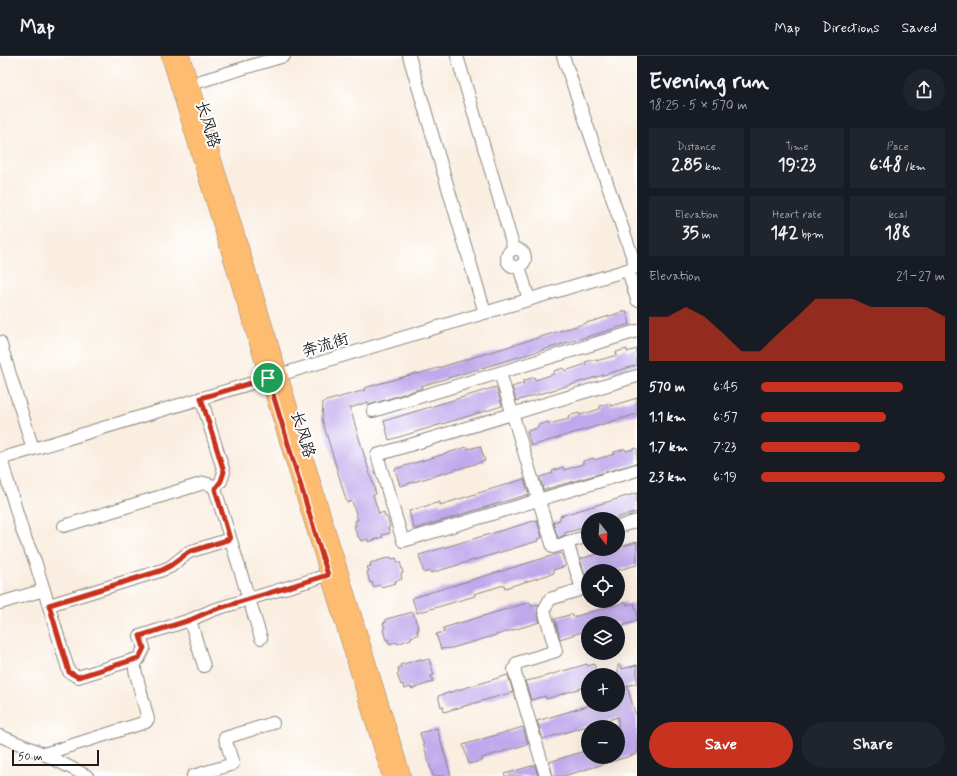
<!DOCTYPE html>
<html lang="en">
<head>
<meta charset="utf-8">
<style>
  :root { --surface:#171b24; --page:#20242c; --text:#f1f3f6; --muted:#9ea1a6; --line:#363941; --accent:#c8321e }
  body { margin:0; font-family:Mynerve,"LXGW WenKai TC",sans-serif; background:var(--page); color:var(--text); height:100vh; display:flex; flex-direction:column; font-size:15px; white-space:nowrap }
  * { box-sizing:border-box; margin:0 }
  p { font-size:13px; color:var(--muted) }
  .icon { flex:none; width:22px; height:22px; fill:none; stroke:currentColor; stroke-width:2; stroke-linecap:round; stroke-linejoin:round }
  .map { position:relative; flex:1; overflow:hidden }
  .panel { display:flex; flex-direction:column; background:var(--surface); width:320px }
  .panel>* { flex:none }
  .needle { width:26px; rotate:163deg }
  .controls { position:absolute; left:581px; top:456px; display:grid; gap:8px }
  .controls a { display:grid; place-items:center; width:44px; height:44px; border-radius:50%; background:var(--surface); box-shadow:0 4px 16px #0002; font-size:20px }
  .scale { position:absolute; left:12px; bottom:10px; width:87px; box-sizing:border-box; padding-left:4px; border:2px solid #1c1c1c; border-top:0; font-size:11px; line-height:14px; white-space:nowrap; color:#1c1c1c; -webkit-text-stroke:3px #fff; paint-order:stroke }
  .pin { position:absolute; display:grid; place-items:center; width:34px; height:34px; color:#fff; margin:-17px; border:2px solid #fff; border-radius:50%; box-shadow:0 1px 4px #0007 }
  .round { display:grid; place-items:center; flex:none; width:42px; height:42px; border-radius:21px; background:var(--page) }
  .headline { display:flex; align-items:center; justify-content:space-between; height:68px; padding:0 12px }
  h1 { font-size:22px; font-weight:700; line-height:30px }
  .figures { display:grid; grid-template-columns:repeat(3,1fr); gap:6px; height:68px; padding:4px 12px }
  .figures div { display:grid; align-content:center; border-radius:0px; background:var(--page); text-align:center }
  .figures b { font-size:17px; font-weight:700 }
  .figures small { font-size:11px; font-weight:400 }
  .figures p { font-size:11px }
  .chart { height:112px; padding:8px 12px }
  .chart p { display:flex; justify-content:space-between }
  .chart svg { width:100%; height:72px; margin-top:4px; fill:var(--accent); opacity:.7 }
  .button { display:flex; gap:8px; margin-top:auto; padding:8px 12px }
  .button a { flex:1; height:46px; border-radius:24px; background:var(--accent); color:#fff; font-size:16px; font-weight:700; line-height:46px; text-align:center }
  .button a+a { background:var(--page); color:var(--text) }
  ul { padding:0 12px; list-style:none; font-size:13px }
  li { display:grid; grid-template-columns:64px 48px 1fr; align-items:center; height:30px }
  li i { height:10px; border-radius:5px; background:var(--accent) }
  header { display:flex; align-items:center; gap:24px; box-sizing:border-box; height:56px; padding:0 20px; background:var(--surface); border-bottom:1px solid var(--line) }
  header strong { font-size:19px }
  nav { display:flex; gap:22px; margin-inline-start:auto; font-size:14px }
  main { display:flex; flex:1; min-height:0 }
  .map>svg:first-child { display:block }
</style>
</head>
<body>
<header>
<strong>Map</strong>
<nav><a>Map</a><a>Directions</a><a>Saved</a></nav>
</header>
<main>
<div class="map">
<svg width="637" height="720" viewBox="0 0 637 720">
  <rect width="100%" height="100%" fill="#fff"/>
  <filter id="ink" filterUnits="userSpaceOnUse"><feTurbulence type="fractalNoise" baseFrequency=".025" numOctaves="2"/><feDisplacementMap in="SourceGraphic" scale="8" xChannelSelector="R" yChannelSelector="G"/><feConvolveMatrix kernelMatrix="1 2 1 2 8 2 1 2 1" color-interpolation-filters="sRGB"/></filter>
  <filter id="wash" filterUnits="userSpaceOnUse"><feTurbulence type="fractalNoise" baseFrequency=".012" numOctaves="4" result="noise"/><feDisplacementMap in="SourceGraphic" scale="16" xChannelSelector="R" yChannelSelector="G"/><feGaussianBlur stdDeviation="0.9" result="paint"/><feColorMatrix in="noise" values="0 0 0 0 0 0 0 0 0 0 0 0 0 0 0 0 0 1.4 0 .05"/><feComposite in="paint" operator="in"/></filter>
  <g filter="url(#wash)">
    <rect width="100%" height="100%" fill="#faeee1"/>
    <g id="blocks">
      <g fill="#bfa9ec">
        <polygon points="626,255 630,268 421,330 422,332 369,349 368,346 350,352 376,438 373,439 379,458 384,456 385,461 387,461 390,471 388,472 390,477 382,479 383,481 368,486 368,483 361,485 359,481 358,481 354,470 356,470 355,465 358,464 352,445 347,447 322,363 323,346 365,334 364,332 417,317 418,318"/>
        <polygon points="627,293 627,296 637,293 637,309 516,345 512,331 524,327 523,325 534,321 535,324 554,318 554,315 564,312 565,315 586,308 585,306 596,303 596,305 617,299 616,296"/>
        <polygon points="496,331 502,350 389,384 384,365"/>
        <polygon points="637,342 637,358 531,390 527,375 538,372 538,369 548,366 549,368 569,363 568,360 579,357 580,359 600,353 600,350 610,347 611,350"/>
        <polygon points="480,390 485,405 400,430 395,413 467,391 468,393"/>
        <polygon points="637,392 637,407 543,434 540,421 553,417 552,415 563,411 564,414 583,408 583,405 594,402 594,404 615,398 614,396 625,393 626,395"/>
        <polygon points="524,423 529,438 414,473 409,455 440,446 440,449"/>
        <polygon points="637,437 637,456 613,463 588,463 588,468 586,469 586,471 565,477 565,479 558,482 553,466 560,464 560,460"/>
        <polygon points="537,464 542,482 537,483 538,485 431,517 430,515 424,517 419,499"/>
        <polygon points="637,486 637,509 615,515 588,515 588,521 586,521 580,503"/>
        <polygon points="561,497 566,510 553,514 554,517 505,532 504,529 474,538 475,540 417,557 412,542"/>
        <polygon points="391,501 392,503 396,502 398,507 400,506 403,517 401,518 402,523 395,525 396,527 381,531 380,529 373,531 372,526 370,527 367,516 369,515 367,511 371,510 370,507"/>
        <polygon points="530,546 531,550 539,548 537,556 540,566 452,592 441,593 436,578 444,576 443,572"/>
        <polygon points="626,546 627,549 634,547 637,557 637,564 634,565 634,566 618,571 618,567 588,567 588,574 560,583 555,563 572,558 573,561"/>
        <polygon points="413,556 419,574 417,574 418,579 411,581 411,583 397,588 396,586 389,588 388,583 386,584 383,573 385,572 383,567 386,566 386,563"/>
        <polygon points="421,603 422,605 429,603 434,619 431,620 433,626 411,633 411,631 404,633 403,628 401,629 397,618 399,617 398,612 401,611 400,609"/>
        <polygon points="587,608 588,610 594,608 597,619 588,619 588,630 546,643 545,640 531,644 525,625 536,623"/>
        <polygon points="618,609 620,609 622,613 637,609 637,627 627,630 637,664 637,698 564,720 553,720 549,706 588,694 588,701 618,701 618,661 543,683 537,665 591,649 618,649"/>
        <polygon points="508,619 513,636 444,656 443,650 441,651 438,640"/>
        <polygon points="523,671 528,688 482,702 483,704 469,708 463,689"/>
        <polygon points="437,672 451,720 433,720 420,677"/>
        <polygon points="535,709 538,720 505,720 504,718"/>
      </g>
    </g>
  </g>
  <g filter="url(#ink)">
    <use href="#blocks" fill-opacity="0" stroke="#8b857e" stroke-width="1"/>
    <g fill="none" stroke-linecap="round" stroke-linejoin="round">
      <g stroke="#8b857e" stroke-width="14">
        <g id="minor">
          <polyline points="409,0 485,257"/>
          <polyline points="457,0 514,193"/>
          <polyline points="563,0 636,211"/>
          <polyline points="191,28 284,0"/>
          <circle cx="516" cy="202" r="9"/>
          <polyline points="519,210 529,244"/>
          <polyline points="628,214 637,244"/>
          <polyline points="0,286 33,393"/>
          <polyline points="500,317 553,491 588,480"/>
          <polyline points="637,320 377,399 403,485 637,414"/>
          <polyline points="201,342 224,416 221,425 215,433"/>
          <polyline points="373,355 637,275"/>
          <polyline points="0,403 637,211"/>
          <polyline points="1,403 23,477 35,505 69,616 78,621 139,602 144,592 140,580 190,564 213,554 328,519"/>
          <polyline points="64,470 204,427 211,429 215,433 261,582"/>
          <polyline points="618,471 637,465"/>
          <polyline points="0,547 44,534"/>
          <polyline points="49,549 160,515 170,511 189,496 230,483"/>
          <polyline points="190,564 204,610"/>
          <polyline points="0,680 44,698 87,720"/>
          <polyline points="44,698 146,666 148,663 135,614 135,608 139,602"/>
          <polyline points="193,720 233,708 225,682 273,667"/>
          <polyline points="546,720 514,614 517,607 556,595 544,554 550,543 582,533 567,486"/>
        </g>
      </g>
      <g stroke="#8b857e" stroke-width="16">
        <g id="major">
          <polyline points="169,0 390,720"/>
          <polyline points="182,0 403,720"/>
        </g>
      </g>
      <use href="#minor" stroke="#fff" stroke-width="12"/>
      <use href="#major" stroke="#fdbc6f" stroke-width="15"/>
    </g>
  </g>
  <g fill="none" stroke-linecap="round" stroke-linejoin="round" filter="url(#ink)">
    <g stroke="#fff" stroke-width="8">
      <polygon id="route" points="268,322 328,519 213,554 190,564 140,580 144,592 139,602 78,621 69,616 49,549 160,515 170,510 189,496 230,483 215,433 221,425 224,416 201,342"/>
    </g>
    <use href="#route" stroke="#c8321e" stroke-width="5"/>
  </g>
  <g text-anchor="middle" stroke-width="4" stroke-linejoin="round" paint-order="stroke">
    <g font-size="16" fill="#1c1c1c" stroke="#fff">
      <text transform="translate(209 68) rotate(73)" y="6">长风路</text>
      <text transform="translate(325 288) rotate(-17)" y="6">奔流街</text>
      <text transform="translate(304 378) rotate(73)" y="6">长风路</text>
    </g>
  </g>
</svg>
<div class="controls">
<a><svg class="needle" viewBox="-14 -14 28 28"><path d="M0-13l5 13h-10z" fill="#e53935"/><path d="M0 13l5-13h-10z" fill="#9ea1a6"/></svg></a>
<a><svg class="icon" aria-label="locate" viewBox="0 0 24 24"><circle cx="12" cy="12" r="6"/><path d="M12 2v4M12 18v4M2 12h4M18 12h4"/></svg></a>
<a><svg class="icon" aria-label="layers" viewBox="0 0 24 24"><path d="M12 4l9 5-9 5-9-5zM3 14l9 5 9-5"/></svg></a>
<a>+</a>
<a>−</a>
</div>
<div class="scale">50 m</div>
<div class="pin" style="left:268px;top:322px;background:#1e9e55"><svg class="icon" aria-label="arrive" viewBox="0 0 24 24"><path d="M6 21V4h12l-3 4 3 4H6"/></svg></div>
</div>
<section class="panel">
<div class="headline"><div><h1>Evening run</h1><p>18:25 · 5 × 570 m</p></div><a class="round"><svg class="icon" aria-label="share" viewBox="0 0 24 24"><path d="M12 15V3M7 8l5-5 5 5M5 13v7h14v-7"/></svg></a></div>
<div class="figures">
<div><p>Distance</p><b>2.85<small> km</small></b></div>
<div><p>Time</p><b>19:23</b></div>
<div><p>Pace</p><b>6:48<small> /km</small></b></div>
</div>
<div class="figures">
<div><p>Elevation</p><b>35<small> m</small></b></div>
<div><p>Heart rate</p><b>142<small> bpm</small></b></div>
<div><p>kcal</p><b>188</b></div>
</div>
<div class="chart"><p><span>Elevation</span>21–27 m</p>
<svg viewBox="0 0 160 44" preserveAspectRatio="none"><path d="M0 44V17L10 17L20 11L30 17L40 27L50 38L60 38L70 27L80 17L90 6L100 6L110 6L120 11L130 11L140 11L150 11L160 17V44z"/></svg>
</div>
<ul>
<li><b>570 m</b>6:45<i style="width:77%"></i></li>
<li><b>1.1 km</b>6:57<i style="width:68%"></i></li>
<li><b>1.7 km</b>7:23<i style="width:54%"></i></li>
<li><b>2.3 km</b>6:19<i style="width:100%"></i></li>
</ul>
<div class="button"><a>Save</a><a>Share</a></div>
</section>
</main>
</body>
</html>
